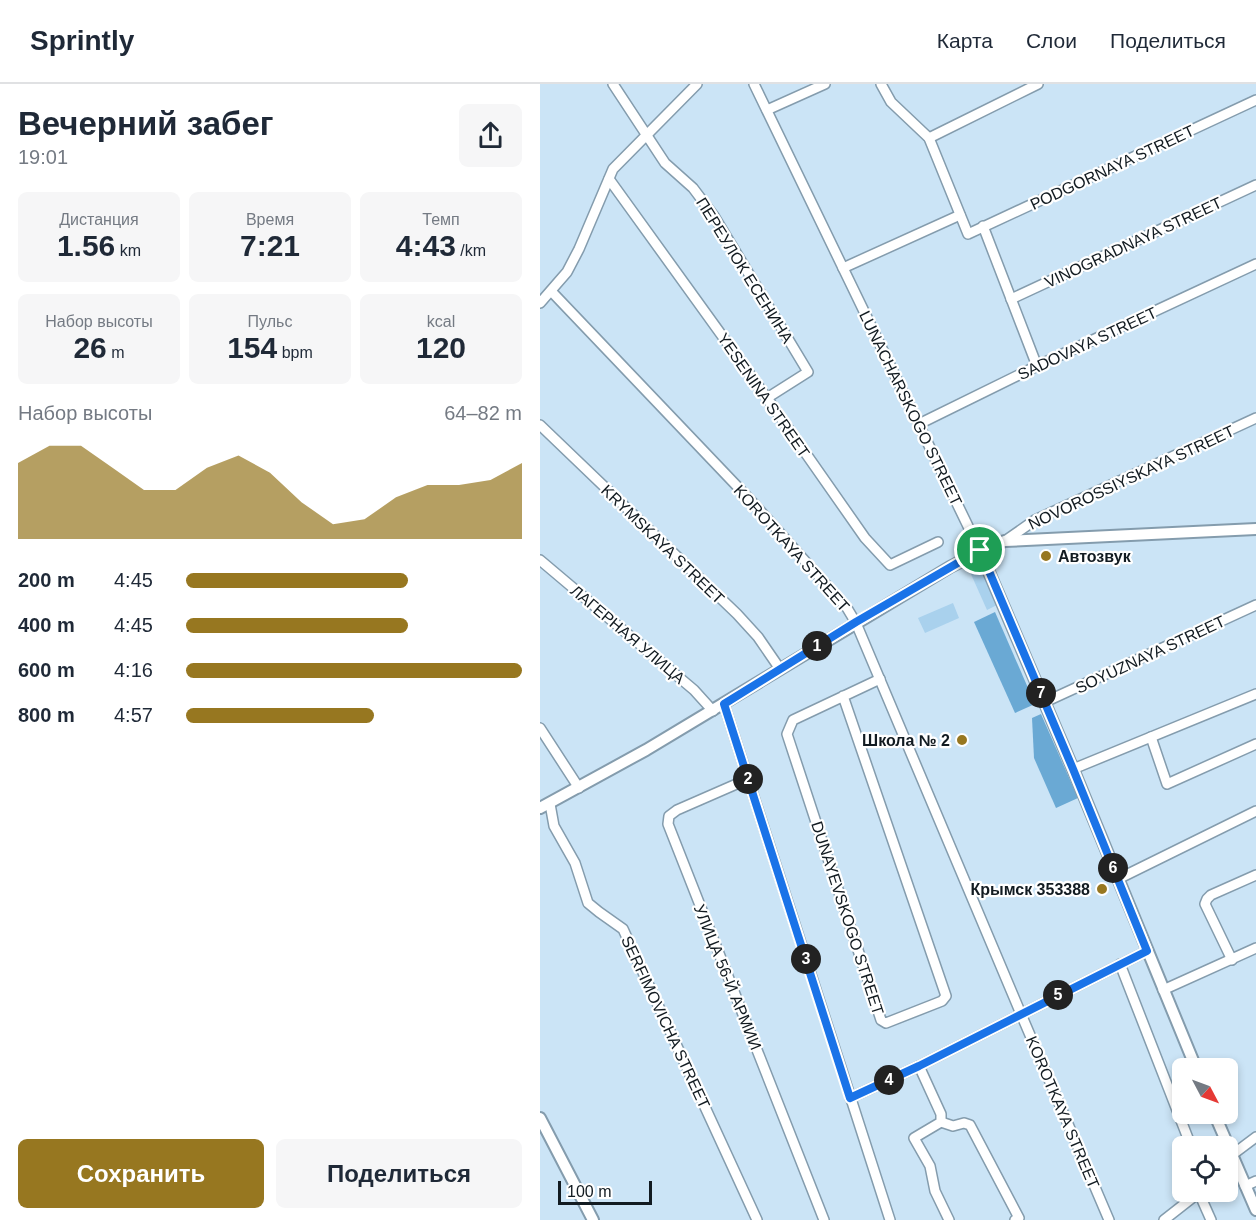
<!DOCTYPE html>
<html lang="ru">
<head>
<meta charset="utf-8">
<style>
  :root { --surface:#fff; --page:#f6f6f7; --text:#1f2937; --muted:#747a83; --line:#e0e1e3; --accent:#977720 }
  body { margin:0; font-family:Helvetica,sans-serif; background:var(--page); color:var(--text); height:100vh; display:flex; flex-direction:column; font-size:22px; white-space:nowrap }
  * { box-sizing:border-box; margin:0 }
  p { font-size:20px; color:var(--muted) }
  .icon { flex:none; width:33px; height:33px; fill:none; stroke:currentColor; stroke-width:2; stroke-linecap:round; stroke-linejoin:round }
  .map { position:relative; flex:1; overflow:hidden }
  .details { display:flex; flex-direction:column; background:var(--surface); width:540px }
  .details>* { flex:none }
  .needle { width:39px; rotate:131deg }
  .tools { position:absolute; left:632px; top:974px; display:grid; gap:12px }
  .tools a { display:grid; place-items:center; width:66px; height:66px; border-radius:9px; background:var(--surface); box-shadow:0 3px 9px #0003; font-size:30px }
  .scale { position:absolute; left:18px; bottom:15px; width:94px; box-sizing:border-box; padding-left:6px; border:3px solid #121b21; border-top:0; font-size:16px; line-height:21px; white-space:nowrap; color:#121b21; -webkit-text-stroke:4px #fff; paint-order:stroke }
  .pin { position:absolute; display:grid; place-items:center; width:51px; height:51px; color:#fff; margin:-26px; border:3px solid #fff; border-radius:50%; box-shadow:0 2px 6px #0007 }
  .km { position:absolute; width:30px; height:30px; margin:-15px; border-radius:50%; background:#222; color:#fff; font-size:16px; line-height:30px; text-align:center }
  .round { display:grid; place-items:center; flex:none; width:63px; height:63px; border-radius:9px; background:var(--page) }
  .summary { display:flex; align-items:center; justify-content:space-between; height:102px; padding:0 18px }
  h1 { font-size:33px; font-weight:700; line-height:45px }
  .figures { display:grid; grid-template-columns:repeat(3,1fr); gap:9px; height:102px; padding:6px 18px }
  .figures div { display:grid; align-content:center; border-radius:9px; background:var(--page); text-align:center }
  .figures b { font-size:30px; font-weight:700 }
  .figures small { font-size:16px; font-weight:400 }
  .figures p { font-size:16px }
  .chart { height:168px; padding:12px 18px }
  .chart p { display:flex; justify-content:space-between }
  .chart svg { width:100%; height:108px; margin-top:6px; fill:var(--accent); opacity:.7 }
  .action { display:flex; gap:12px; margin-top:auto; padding:12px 18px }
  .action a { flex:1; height:69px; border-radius:9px; background:var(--accent); color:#fff; font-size:24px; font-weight:700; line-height:69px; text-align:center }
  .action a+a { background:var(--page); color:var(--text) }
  ul { padding:0 18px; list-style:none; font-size:20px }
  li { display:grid; grid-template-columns:96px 72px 1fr; align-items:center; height:45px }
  li i { height:15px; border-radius:8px; background:var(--accent) }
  header { display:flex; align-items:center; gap:36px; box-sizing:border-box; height:84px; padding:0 30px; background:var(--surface); border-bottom:2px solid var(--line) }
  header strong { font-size:28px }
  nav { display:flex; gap:33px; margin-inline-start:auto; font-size:21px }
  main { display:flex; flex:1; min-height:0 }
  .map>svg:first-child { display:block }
</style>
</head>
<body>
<header>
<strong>Sprintly</strong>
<nav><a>Карта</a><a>Слои</a><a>Поделиться</a></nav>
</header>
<main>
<section class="details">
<div class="summary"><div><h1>Вечерний забег</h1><p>19:01</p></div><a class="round"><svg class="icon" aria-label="share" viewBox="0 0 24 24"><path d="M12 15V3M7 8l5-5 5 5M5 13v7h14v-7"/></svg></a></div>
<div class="figures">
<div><p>Дистанция</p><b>1.56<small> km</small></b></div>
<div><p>Время</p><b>7:21</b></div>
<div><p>Темп</p><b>4:43<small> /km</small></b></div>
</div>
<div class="figures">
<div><p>Набор высоты</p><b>26<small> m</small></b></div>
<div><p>Пульс</p><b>154<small> bpm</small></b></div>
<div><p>kcal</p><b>120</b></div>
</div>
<div class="chart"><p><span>Набор высоты</span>64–82 m</p>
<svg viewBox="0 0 160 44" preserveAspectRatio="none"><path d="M0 44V13L10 6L20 6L30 15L40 24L50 24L60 15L70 10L80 17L90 29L100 38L110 36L120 27L130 22L140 22L150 20L160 13V44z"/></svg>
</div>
<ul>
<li><b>200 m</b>4:45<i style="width:66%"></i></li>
<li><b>400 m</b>4:45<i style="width:66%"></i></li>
<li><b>600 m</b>4:16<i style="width:100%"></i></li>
<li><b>800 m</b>4:57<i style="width:56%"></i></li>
</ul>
<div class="action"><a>Сохранить</a><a>Поделиться</a></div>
</section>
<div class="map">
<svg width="716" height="1136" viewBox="0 0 716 1136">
  <rect width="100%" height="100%" fill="#cbe4f6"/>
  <g fill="#a9d1ed">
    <polygon points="426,479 434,479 442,487 457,521 447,526"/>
    <polygon points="413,519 419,534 385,549 378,534"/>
  </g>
  <g fill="#6aa9d4">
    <polygon points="455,528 495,620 475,629 434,538"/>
    <polygon points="501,630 538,714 516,724 494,674 492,634"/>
  </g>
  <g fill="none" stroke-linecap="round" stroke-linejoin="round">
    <g stroke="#849cad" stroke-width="12">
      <g id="minor">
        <polyline points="73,0 125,79 153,104 174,132 268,288 227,314"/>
        <polyline points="214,0 440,467"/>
        <polyline points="341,0 351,18 389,54 428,150 716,16"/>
        <polyline points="227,26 285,0"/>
        <polyline points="389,54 498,0"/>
        <polyline points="69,95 227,314 325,454 350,481 398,458"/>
        <polyline points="443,142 497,282"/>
        <polyline points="303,184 420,131"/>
        <polyline points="11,207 215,421 307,524 316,539 481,930 569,1136"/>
        <polyline points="471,215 716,101"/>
        <polyline points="0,219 27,188 39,165 73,85 157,0"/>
        <polyline points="379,340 497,282 716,180"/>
        <polyline points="0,341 197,530 218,553 240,585"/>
        <polyline points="465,457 495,436 716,334"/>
        <polyline points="0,476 154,606 173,627"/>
        <polyline points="303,612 406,912 402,917 346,939 341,936 247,650 253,636 340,595"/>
        <polyline points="505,618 716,521"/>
        <polyline points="184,620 350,1136"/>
        <polyline points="0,644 39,704"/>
        <polyline points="611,653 627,700 716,660"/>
        <polyline points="533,685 716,610"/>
        <polyline points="208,695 137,726 129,732 128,740 284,1136"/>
        <polyline points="10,720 14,742 35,779 48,819 59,828 83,845 217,1136"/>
        <polyline points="578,795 716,727"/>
        <polyline points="692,876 665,820 667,815 671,811 716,791"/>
        <polyline points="580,880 651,1062"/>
        <polyline points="623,906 716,864"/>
        <polyline points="379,982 401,1030 401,1038 374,1054 390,1082 395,1107 409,1136"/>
        <polyline points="310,1014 379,982 607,867"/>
        <polyline points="401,1038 413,1042 424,1039 430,1041 479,1134 475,1136"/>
        <polyline points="692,1071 716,1053"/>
        <polyline points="687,1085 695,1078"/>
        <polyline points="705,1102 716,1097"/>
        <polyline points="659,1109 671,1136"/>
        <polyline points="624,1136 661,1107"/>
      </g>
    </g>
    <g stroke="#849cad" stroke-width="14">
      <g id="major">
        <polyline points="440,467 533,685 656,984"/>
        <polyline points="0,724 106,666 410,483 455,460 465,457 716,445"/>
        <polyline points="674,1029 716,1126"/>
        <polyline points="0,1034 53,1136"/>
      </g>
    </g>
    <use href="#minor" stroke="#fff" stroke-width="9"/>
    <use href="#major" stroke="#fff" stroke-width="10"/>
  </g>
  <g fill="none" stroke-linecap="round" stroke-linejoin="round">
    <g stroke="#fff" stroke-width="12">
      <polygon id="route" points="440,466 533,685 607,867 379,982 310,1014 184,620 316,538"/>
    </g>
    <use href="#route" stroke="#1a73e8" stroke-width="8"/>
  </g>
  <g fill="#977720" stroke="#fff" stroke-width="2">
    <circle cx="506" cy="472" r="6"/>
    <circle cx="422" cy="656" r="6"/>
    <circle cx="562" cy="805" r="6"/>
  </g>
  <g text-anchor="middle" stroke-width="4.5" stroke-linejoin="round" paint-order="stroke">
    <g font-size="16" fill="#121b21" stroke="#fff">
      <text transform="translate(572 83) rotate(-25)" y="6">PODGORNAYA STREET</text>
      <text transform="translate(593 158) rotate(-25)" y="6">VINOGRADNAYA STREET</text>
      <text transform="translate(205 186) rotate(58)" y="6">ПЕРЕУЛОК ЕСЕНИНА</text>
      <text transform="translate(547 259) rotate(-25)" y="6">SADOVAYA STREET</text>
      <text transform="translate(224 311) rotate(55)" y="6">YESENINA STREET</text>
      <text transform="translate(371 324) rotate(64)" y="6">LUNACHARSKOGO STREET</text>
      <text transform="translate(591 393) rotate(-25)" y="6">NOVOROSSIYSKAYA STREET</text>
      <text transform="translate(123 460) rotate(44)" y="6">KRYMSKAYA STREET</text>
      <text transform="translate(252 464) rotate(48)" y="6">KOROTKAYA STREET</text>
      <text transform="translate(88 550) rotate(40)" y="6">ЛАГЕРНАЯ УЛИЦА</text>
      <text transform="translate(610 570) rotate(-25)" y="6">SOYUZNAYA STREET</text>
      <text transform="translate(308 834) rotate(72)" y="6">DUNAYEVSKOGO STREET</text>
      <text transform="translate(188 893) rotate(68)" y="6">УЛИЦА 56-Й АРМИИ</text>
      <text transform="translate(126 938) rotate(65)" y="6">SERFIMOVICHA STREET</text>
      <text transform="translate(523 1028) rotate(67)" y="6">KOROTKAYA STREET</text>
    </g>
    <g font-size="16" font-weight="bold" fill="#121b21" stroke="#fff" text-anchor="end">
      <text x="518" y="478" text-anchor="start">Автозвук</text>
      <text x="410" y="662">Школа № 2</text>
      <text x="550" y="811">Крымск 353388</text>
    </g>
  </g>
</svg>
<div class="tools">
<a><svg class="needle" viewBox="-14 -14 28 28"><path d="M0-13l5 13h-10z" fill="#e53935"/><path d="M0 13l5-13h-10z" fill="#747a83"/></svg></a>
<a><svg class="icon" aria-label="locate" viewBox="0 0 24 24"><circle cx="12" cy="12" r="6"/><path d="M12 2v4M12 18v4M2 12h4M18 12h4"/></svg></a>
</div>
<div class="scale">100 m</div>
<div class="pin" style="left:440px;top:466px;background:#1e9e55"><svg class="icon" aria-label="arrive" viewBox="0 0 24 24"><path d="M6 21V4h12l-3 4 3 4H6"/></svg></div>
<b class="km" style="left:277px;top:562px">1</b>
<b class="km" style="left:208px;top:695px">2</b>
<b class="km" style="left:266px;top:875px">3</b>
<b class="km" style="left:349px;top:996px">4</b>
<b class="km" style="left:518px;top:911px">5</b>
<b class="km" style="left:573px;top:784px">6</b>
<b class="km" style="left:501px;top:609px">7</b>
</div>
</main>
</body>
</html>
